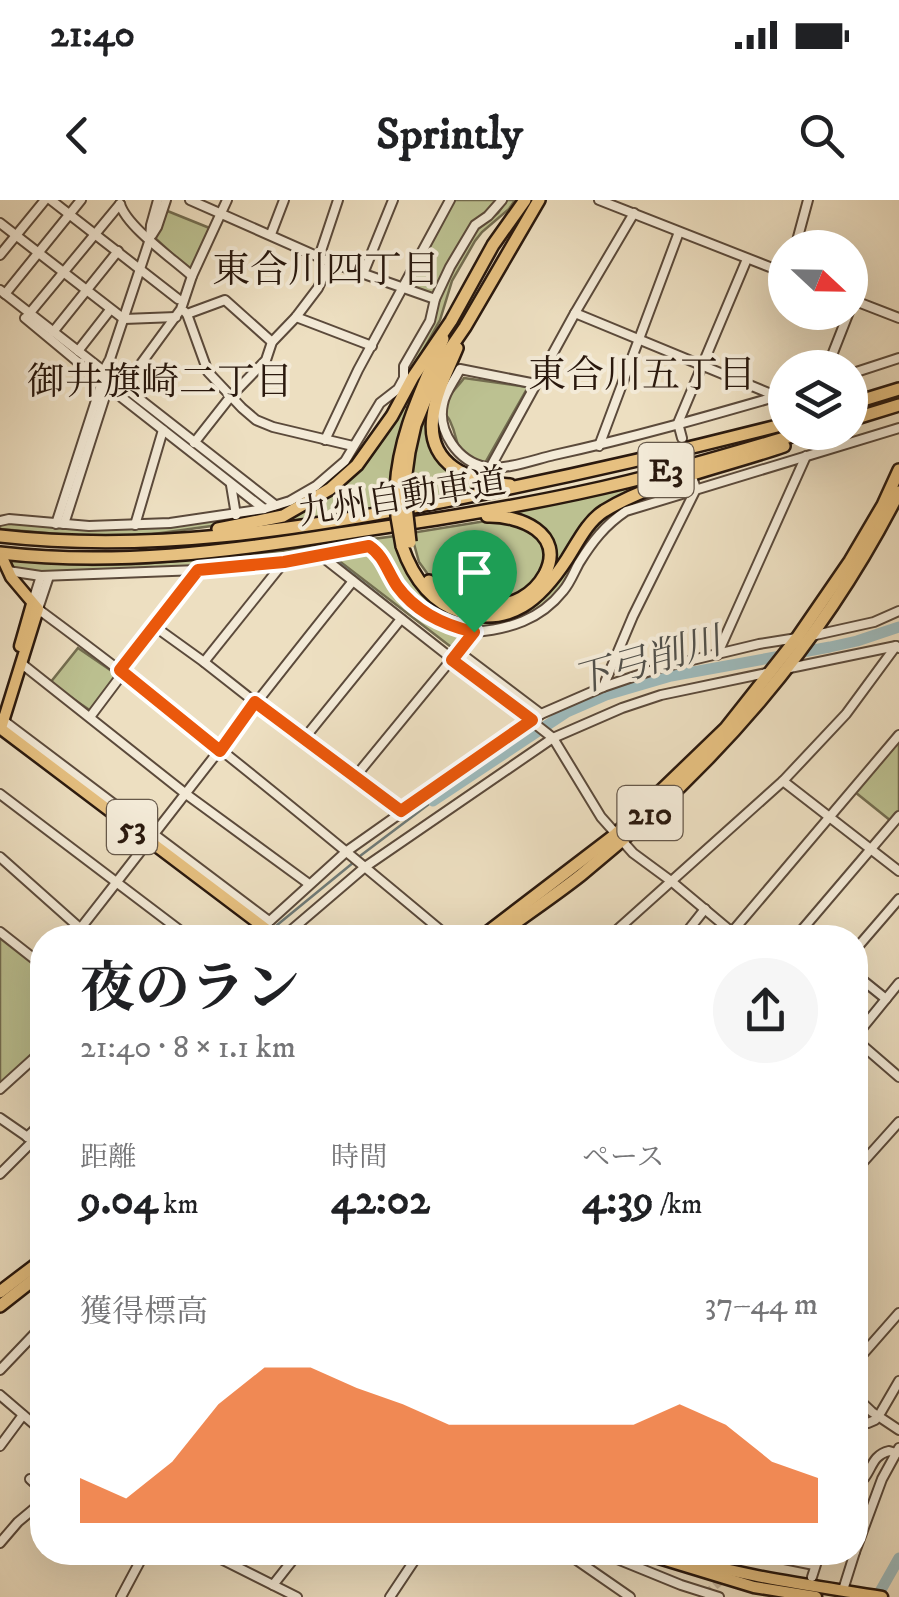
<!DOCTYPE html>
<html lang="ja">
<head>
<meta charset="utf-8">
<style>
  :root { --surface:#fff; --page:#f6f6f6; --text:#202124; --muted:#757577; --accent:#ea580c }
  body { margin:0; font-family:"IM FELL DW Pica","Noto Serif JP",serif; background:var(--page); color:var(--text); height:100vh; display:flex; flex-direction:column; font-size:38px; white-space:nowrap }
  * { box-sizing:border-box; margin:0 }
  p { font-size:32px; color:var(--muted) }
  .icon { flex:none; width:55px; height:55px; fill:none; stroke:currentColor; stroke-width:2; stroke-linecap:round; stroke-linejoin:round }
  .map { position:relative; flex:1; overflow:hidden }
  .sheet { position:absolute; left:30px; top:725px; width:838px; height:640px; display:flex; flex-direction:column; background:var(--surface); border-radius:40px; box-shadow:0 10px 40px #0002 }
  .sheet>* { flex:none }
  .needle { width:65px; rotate:112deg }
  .buttons { position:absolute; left:768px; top:30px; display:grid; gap:20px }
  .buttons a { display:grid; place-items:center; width:100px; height:100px; border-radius:50%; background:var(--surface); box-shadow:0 10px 40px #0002; font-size:50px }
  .pin { position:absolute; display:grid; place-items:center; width:85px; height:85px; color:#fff; margin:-102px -42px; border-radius:50% 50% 50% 0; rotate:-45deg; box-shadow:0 0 10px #0007 }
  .pin .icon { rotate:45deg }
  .round { display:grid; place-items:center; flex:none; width:105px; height:105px; border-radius:52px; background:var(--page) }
  .headline { display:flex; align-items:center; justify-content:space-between; height:170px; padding:0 50px }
  h1 { font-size:55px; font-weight:700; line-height:75px }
  .figures { display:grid; grid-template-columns:repeat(3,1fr); gap:15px; height:170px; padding:10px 50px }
  .figures div { display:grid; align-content:center }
  .figures b { font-size:42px; font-weight:700 }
  .figures small { font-size:28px; font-weight:400 }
  .figures p { font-size:28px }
  .chart { height:280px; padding:20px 50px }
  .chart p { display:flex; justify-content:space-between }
  .chart svg { width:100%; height:180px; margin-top:10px; fill:var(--accent); opacity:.7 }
  .status { display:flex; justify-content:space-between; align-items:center; height:70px; padding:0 50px; background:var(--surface); direction:ltr }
  .status svg { height:28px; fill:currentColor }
  header { display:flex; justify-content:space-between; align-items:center; height:130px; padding:0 50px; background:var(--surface); font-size:45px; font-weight:700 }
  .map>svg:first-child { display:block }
</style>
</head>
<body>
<div class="status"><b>21:40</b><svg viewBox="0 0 49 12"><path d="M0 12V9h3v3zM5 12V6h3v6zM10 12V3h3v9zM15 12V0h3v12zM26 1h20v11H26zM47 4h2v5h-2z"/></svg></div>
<header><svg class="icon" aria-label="back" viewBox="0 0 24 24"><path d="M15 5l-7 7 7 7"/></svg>Sprintly<svg class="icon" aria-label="search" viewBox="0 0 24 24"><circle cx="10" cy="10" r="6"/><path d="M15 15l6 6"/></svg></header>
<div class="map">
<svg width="899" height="1397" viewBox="0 0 899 1397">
  <rect width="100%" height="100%" fill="#eddfc1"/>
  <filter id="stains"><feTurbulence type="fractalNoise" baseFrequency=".002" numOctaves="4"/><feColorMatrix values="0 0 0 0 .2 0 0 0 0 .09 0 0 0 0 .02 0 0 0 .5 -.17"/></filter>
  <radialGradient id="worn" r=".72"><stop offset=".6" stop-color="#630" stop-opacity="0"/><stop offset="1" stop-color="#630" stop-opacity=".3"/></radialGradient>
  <g fill="#bcc191" stroke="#736d50" stroke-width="2.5">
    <polygon points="454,0 499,0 470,26 438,85 436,93 431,95 412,87 410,81"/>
    <polygon points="507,0 515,0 509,9 482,32 475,41 452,81 440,120 409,176 406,169 430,128 442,91 474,32 498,13"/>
    <polygon points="165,10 212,29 191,71 155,38"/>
    <path d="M464,178L528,187L485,263C450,253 462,246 450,221C446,213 443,216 445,206C447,195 458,187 464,178Z"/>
    <path d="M402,205L408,208C396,241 392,271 393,305L267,325L296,315L323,298Z"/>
    <polygon points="424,214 428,215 429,239 459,276 489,289 410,304 414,246"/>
    <path d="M666,278L626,293L605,305L550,377C548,338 553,317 505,313Z"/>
    <path d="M689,280L691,285L689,287C662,295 632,301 610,318C587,337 578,365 561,387C524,435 455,441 412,398C397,384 390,364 381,346L376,344L245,362L243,356L396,336L405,367L422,391L520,413C550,394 559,378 578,350C584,341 589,331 597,324C621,301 658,289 689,280Z"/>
    <polygon points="228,318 233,323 139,336 93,337 0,329 0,324 5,320 58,328 92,329"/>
    <polygon points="492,320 515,321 540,338 544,355 543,370 528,388 514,397 499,402 469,400 432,380 419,362 411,333"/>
    <path d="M366,350L376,352C399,396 416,422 467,434L455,450L334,357Z"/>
    <path d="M237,356V360L231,363C161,370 85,375 14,370L10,360L92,365L140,364Z"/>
    <polygon points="78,448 116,474 114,482 91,511 50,483"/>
    <polygon points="899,541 899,612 891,621 855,592"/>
    <polygon points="0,733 42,766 42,847 0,887"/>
  </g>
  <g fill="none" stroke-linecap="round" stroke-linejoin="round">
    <g stroke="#6f7a76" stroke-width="2.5">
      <polyline points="52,136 100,174"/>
      <polyline points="107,179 265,304"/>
      <polyline points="330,356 508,498"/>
      <polyline points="537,521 545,527"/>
      <polyline points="360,656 433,601"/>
      <polyline points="271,730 354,662"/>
      <polyline points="40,934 42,932"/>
    </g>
    <g stroke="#9dbabc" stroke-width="11">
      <polyline points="433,601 567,512 606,495 671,476 830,447 857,441 899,427"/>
      <polyline points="877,1397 899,1358"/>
    </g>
    <polyline stroke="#c6b79d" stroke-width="8" stroke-dasharray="8 4" stroke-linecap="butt" points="706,1394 752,1353"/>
    <g stroke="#5b4a3b" stroke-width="12">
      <g id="minor">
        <polyline points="51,0 178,99"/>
        <polyline points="190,0 330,62 435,99"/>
        <polyline points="599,0 785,73"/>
        <path d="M120,4C127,27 172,58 192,76"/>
        <polyline points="0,23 124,119 176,117"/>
        <polyline points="271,34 284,0"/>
        <polyline points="152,35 157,27 166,0"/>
        <polyline points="795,48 808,0"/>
        <polyline points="0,55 45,0"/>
        <polyline points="319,57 338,0"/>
        <polyline points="363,74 393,0"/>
        <polyline points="0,90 275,305"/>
        <polyline points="5,94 81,0"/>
        <polyline points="850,99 899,118"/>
        <polyline points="185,112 187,114 225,100 272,142"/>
        <polyline points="575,113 776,196"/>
        <polyline points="29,114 120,4"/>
        <polyline points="187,114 208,172 242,208 256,220 273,227 353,246"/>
        <polyline points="296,117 372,146"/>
        <polyline points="25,118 102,182 264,309"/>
        <polyline points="53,132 118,51"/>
        <polyline points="78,151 110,110"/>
        <polyline points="827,168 849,112"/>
        <polyline points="850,174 899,158"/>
        <path d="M536,184L460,169C455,180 445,192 443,204C437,231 458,262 486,267C507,270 533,260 554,255C632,238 709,216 785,194"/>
        <polyline points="121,191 181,109 192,76 227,0"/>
        <polyline points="682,238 678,223 747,59"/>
        <polyline points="325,240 358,170 450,0"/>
        <polyline points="194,243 231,196 266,160 272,142 296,117 318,88 330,62"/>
        <polyline points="599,246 679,32"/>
        <polyline points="490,268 575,113 634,13"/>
        <polyline points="231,285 236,315"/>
        <polyline points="0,321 9,319 89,326 170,323 264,309 290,301 316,286 345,261 380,203 398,189 404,178 404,166 430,121 435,99 450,67 475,25 488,16 502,0"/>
        <polyline points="56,324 102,182 103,172 110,159 150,39 151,25 158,0"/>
        <polyline points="64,324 108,187"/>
        <polyline points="135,325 163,230"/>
        <polyline points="320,355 553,538 601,617 633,653 671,681 739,738"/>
        <path d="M8,371L41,376L198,370L284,362L369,346C384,355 387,371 398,386C416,412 443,425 474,432"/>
        <path d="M49,376L38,409C179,513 315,625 450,738"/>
        <polyline points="32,404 41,376"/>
        <polyline points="154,426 204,462 303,540 401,611"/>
        <polyline points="811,436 874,422 899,411"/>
        <polyline points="459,452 541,514"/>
        <polyline points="717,455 806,256"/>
        <polyline points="204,462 284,362"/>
        <polyline points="22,464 186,594 309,684"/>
        <polyline points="785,469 896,446 899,448"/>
        <polyline points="120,470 198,370"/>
        <polyline points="603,487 633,416 696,289 693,280"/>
        <polyline points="90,517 123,473"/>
        <polyline points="0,518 269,721"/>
        <polyline points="303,540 401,419"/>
        <path d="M355,577L474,432C509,429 540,420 563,391C570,383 574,372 579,363C592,342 605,325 626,311L899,228"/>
        <polyline points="783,581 899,671"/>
        <polyline points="0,594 190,738"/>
        <polyline points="0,657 91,738"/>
        <path d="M80,729C171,613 260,496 353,381"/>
        <polyline points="0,732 42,765"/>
        <polyline points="732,732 899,535"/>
        <polyline points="251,738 347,651 541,514 603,487 659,468 759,444 797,438"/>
        <polyline points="282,738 365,667 553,538 622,508 661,495 771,472"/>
        <polyline points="608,738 783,581 846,514 896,446"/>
        <polyline points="682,738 705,709"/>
        <polyline points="795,738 899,616"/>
        <polyline points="855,750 899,699"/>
        <polyline points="855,774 886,799"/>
        <polyline points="855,837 899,783"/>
        <polyline points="855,839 899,877"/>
        <polyline points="0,889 42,851"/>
        <polyline points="0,918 42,947"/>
        <polyline points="27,937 42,923"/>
        <polyline points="855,971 899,922"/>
        <polyline points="0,974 34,940"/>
        <polyline points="855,1163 899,1113"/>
        <polyline points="0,1170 42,1126"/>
        <polyline points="0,1195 42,1231"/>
        <polyline points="855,1196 872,1212 899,1230"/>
        <polyline points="881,1212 899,1181"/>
        <polyline points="855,1215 868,1223 875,1220"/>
        <polyline points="0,1246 23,1215"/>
        <polyline points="30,1279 42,1290"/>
        <path d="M855,1285C873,1277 868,1256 889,1251L896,1253"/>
        <polyline points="0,1343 18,1322 42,1302"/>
        <polyline points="207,1352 297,1397"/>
        <polyline points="565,1352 630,1397"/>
        <polyline points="600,1352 681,1385 719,1397"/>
        <polyline points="749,1352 814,1365"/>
        <polyline points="855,1352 882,1279 899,1248"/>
        <polyline points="812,1377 820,1352"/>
        <polyline points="273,1385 299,1352"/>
        <polyline points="843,1390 855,1352"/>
        <polyline points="121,1397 145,1352"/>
        <polyline points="390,1397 420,1352"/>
      </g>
    </g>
    <g stroke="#2a190e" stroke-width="15">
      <g id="major">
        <polyline points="0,353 11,377 38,409 1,528"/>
        <polyline points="20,446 32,404"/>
        <polyline points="0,528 278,738"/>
        <polyline points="639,1352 754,1387 816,1397"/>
        <path d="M665,1352C735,1376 810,1385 882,1397"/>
      </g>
    </g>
    <g stroke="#2a190e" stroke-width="16">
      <g id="highway">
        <path d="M457,148C448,170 436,192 433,216C426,265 470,282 510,285"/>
        <polyline points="850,204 899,189"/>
        <polyline points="850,220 899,205"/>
        <path d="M396,288C399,233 423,188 443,139"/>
        <polyline points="404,288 409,252 415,225 441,162 465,127 539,0"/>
        <polyline points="218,329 283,316 330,289 357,265 392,216 413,177 451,121 493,45 525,0"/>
        <path d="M0,336C149,353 298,330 445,301C559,279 672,253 785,224"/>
        <path d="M402,346C412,375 430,402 461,412C511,427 541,399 567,359C578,342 587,322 604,311C655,280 727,266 784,246"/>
        <path d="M0,353C114,366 226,352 339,334C419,322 499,310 578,293C654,277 730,254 805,232"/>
        <path d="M429,381C460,412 521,418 545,374C566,333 519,315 487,316"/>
        <polyline points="480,738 616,634 726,528 797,438 850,361 883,305 899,270"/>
        <path d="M494,738C523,717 553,697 581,675C714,566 821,446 899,292"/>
        <polyline points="0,1092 42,1060"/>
        <polyline points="0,1106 42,1073"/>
      </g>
    </g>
    <use href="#minor" stroke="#f3ead7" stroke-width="8"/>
    <use href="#major" stroke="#e6c080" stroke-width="10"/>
    <use href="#highway" stroke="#e6c080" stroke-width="11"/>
    <g stroke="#2a190e" stroke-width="16" stroke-linecap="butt">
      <g id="highway-bridge">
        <polyline points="396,288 397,317 402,346"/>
        <polyline points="404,288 410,342"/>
      </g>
    </g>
    <use href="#highway-bridge" stroke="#e6c080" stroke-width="11"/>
  </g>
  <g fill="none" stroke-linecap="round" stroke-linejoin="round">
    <g stroke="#fff" stroke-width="20">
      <path id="route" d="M369,346C384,356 387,371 397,386C416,412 443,425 474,432L452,460L532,520L401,611L255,502L220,551L120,470L198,370L284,362Z"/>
    </g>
    <use href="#route" stroke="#ea580c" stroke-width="12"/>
  </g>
  <g text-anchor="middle" stroke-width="8" stroke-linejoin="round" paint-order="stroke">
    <g fill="#f3ead7" stroke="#66584a" stroke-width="2.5">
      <rect x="638.5" y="243" width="55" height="54" rx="8"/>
      <rect x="617.5" y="586" width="65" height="54" rx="8"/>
      <rect x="107" y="600" width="50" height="54" rx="8"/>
    </g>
    <g font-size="32" font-weight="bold" fill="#2a190e">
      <text x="666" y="281">E3</text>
      <text x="650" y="624">210</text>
      <text x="132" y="638">53</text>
    </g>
    <g font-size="35" fill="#2a190e" stroke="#f3ead7">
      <text transform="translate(402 296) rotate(-9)" y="12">九州自動車道</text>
    </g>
    <g font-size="38" fill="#2a190e" stroke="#f3ead7">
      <text x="326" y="82">東合川四丁目</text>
      <text x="642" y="187">東合川五丁目</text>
      <text x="160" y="194">御井旗崎二丁目</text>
    </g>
    <g font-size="38" font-style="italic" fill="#52514b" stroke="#f3ead7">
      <text transform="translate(647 460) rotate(-16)" y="13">下弓削川</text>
    </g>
  </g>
  <rect width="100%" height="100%" filter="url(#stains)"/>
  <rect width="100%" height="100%" fill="url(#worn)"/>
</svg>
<div class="buttons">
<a><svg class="needle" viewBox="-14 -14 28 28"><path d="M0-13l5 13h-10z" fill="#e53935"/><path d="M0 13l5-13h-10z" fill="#757577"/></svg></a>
<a><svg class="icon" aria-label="layers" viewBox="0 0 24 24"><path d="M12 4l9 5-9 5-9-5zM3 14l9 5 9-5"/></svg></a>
</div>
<div class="pin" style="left:474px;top:432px;background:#1e9e55"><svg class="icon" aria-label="arrive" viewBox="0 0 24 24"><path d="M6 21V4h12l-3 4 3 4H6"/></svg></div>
<section class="sheet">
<div class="headline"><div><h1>夜のラン</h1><p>21:40 · 8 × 1.1 km</p></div><a class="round"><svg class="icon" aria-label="share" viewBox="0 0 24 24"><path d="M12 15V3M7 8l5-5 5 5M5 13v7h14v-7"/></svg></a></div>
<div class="figures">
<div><p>距離</p><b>9.04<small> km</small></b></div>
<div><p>時間</p><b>42:02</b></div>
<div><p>ペース</p><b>4:39<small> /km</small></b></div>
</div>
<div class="chart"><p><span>獲得標高</span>37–44 m</p>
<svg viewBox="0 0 160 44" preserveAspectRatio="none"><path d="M0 44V33L10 38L20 29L30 15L40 6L50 6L60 11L70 15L80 20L90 20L100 20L110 20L120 20L130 15L140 20L150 29L160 33V44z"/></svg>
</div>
</section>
</div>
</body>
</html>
